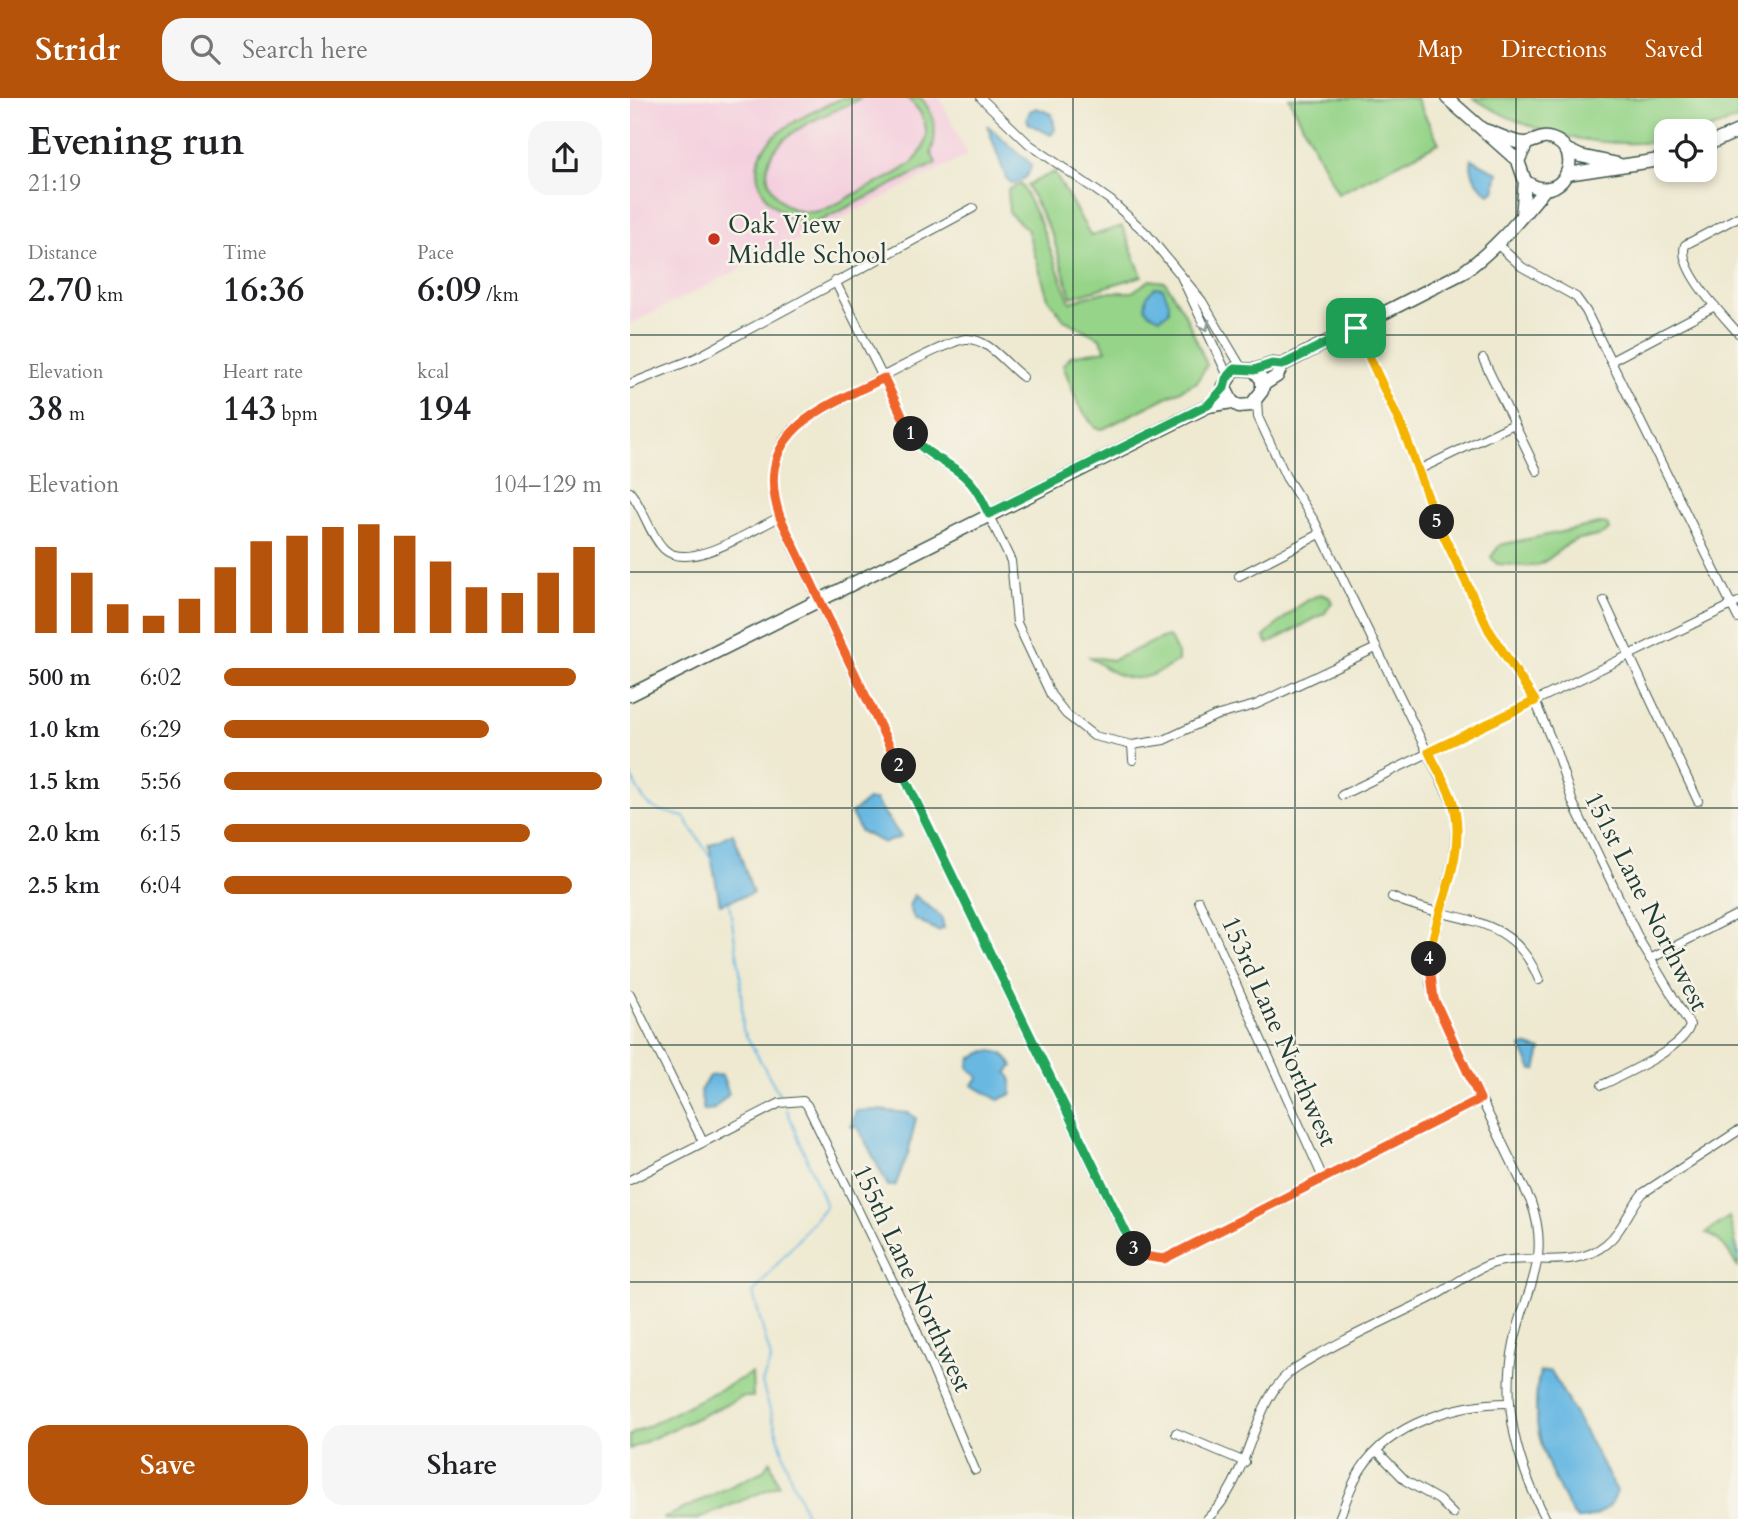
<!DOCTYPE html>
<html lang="en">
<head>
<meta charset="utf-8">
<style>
  :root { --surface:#fff; --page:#f6f6f6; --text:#202124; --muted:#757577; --accent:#b45309 }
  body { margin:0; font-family:Cardo,serif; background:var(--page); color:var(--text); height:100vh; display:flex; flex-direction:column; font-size:26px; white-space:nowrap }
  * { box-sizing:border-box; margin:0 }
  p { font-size:23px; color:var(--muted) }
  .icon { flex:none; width:38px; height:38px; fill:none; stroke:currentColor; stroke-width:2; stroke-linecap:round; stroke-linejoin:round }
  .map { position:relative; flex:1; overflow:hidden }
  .drawer { display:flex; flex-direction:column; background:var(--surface); width:630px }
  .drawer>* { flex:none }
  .tools { position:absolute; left:1024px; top:21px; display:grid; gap:14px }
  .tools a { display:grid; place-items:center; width:63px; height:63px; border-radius:14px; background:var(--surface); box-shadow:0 4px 10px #0003; font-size:35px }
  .pin { position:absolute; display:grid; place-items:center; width:60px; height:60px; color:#fff; margin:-30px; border-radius:14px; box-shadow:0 4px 10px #0006 }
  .km { position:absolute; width:35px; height:35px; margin:-18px; border-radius:50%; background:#222; color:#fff; font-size:19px; line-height:35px; text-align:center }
  .round { display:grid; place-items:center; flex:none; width:74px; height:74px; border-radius:21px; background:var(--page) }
  .summary { display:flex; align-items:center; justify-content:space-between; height:119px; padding:0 28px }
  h1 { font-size:38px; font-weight:700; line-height:52px }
  .figures { display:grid; grid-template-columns:repeat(3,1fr); gap:10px; height:119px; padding:7px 28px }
  .figures div { display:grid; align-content:center }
  .figures b { font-size:35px; font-weight:700 }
  .figures small { font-size:19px; font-weight:400 }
  .figures p { font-size:19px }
  .chart { height:196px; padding:14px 28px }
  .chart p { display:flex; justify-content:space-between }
  .chart svg { width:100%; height:126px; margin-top:7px; stroke:var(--accent); stroke-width:6 }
  .action { display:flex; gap:14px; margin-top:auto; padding:14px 28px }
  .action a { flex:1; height:80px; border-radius:21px; background:var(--accent); color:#fff; font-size:28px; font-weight:700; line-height:80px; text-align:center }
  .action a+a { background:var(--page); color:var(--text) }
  ul { padding:0 28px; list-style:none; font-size:23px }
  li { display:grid; grid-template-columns:112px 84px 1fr; align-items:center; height:52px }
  li i { height:18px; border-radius:9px; background:var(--accent) }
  header { display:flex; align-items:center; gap:42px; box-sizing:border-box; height:98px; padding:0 35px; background:var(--accent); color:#fff }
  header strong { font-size:33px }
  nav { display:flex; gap:38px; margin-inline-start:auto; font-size:24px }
  .search { width:490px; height:63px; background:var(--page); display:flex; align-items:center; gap:18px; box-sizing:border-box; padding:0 24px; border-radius:21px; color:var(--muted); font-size:26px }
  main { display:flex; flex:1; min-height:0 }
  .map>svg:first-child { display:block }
</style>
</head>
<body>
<header>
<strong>Stridr</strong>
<div class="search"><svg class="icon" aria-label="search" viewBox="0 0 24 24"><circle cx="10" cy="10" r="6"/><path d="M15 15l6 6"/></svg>Search here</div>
<nav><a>Map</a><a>Directions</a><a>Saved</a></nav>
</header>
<main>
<section class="drawer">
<div class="summary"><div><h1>Evening run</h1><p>21:19</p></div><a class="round"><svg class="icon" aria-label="share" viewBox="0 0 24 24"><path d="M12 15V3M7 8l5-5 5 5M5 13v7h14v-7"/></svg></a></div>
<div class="figures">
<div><p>Distance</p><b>2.70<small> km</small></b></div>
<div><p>Time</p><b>16:36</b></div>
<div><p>Pace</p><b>6:09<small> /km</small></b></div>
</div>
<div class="figures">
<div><p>Elevation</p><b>38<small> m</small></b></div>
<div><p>Heart rate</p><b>143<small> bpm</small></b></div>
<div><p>kcal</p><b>194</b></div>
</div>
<div class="chart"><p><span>Elevation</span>104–129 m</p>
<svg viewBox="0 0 160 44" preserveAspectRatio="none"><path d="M5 44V14M15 44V23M25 44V34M35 44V38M45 44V32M55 44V21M65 44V12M75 44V10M85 44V7M95 44V6M105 44V10M115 44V19M125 44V28M135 44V30M145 44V23M155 44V14"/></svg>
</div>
<ul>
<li><b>500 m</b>6:02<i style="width:93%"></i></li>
<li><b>1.0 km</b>6:29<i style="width:70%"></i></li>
<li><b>1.5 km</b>5:56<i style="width:100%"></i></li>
<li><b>2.0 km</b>6:15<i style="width:81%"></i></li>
<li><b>2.5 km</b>6:04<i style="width:92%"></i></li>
</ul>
<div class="action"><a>Save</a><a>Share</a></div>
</section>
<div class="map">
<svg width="1108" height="1421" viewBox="0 0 1108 1421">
  <rect width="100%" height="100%" fill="#f7f3e8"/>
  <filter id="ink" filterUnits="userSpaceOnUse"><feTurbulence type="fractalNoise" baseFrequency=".0143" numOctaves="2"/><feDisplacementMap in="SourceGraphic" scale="14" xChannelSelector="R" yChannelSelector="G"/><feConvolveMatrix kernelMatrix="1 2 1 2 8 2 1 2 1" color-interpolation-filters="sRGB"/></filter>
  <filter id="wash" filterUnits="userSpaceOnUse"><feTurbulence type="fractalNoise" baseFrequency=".00686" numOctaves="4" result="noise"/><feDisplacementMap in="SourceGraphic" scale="28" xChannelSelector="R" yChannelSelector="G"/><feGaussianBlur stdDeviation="1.57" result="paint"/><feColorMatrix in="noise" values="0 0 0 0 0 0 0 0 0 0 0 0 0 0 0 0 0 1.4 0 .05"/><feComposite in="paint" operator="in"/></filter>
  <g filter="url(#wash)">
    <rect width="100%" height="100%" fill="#eee9d0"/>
    <polygon fill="#f4cfde" points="0,0 310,0 338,57 0,226"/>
    <g fill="#96d489" stroke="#5a885e" stroke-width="2">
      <path d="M212,0H232C200,16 110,44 145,96C153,108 167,115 182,114C198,113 216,100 231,93C257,79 299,68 296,31C294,18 287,8 277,0H291C305,16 308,35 301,55L306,65L172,132C165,117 147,115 137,101C100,45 175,18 212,0Z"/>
      <polygon points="659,0 786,0 809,45 708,96"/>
      <path d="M843,0H1108V21L1073,33H1036V43C968,51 901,37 843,0Z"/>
      <polygon points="424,74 461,138 492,128 512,178 441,199 423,139 397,87"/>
      <polygon points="391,86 410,124 440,204 474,194 502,194 520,182 535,184 554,214 577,267 567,284 473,331 465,330 448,306 433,267 441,258 476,252 470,240 434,222 418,200 397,131 379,115 378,92"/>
      <path d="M973,425L977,426L979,432C970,441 955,438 943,443C928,450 918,467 901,468C890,469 878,466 867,466L861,459L870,447Z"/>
      <path d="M691,496L699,499L702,504L695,515L638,546L634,539C652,522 668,505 691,496Z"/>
      <path d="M534,539L540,540L548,556V563C511,588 494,585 460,559L483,562Z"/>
      <path d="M1099,1119L1108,1154V1171C1100,1155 1093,1142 1076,1135Z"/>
      <polygon points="122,1275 123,1299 112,1299 0,1351 0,1337"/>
      <polygon points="140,1363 149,1387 68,1421 32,1421 133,1373"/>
    </g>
    <g fill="#67b8e2" stroke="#437a8b" stroke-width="2">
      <polygon points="406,10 422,16 425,32 421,37 399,26 397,21 400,13"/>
      <path d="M357,27L401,66C401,76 391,85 382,86L376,80Z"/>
      <path d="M842,61L868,75L864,93L859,96C849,88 838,75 842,61Z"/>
      <polygon points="525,189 533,190 539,205 539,213 530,220 519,215 515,209 517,198"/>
      <polygon points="238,702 245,702 271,739 254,745 230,733 221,715"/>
      <polygon points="103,735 123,795 90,806 79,747"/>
      <polygon points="284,797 311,818 314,830 308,833 284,820 279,808"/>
      <polygon points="894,947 911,952 906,972 902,972 891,949"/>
      <path d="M356,953C370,953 376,956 383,968L377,975L381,980L382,996L368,1002L342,987L349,980L338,969L341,960Z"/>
      <polygon points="92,977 99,996 84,1011 74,1013 70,993 79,978"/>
      <polygon points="248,1012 279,1015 286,1020 278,1056 265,1088 258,1088 228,1029 221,1029 226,1013"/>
      <path d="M921,1273L987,1393C982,1411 965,1421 947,1421L942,1415C917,1371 897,1326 910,1274Z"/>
    </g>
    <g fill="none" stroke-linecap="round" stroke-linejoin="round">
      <g stroke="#67b8e2" stroke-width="2">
        <path d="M0,676C18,712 16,709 54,719L83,763"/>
        <polyline points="99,805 110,873 113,932 152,1001"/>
        <polyline points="157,1012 196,1108 123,1195 141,1261 132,1285 160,1378 178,1421"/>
        <polyline points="1101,1146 1108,1160"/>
      </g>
    </g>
  </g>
  <g filter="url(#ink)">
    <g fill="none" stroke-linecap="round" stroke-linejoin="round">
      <g stroke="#3e574b" stroke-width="10">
        <g id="street">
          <polyline points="351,0 399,46 480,102 517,136 572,203 611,269"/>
          <path d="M1108,119L1055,147C1047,171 1092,216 1108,235"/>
          <polyline points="868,147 892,169 946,199 956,213 1108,520"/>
          <polyline points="551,178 598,278"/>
          <polyline points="205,183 283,340 298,356 334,377 347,393 381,463 387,525 421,597 436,616 464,638 502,647 534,642 585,618 625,607 746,550"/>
          <path d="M725,230L774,334L805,421L859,532L905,603L926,653L943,705L1011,845L1060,927C1055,950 993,977 972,987"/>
          <polyline points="853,261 907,373"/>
          <polyline points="981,263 1085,208"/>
          <path d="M393,279C376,267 359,240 336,241C316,242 178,317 161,333C151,343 146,357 144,371C139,412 165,451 181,487L501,1148L514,1158L534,1161L850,1001"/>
          <polyline points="0,286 66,260 343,110"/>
          <path d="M627,302L628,319L656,379L685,424L824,709L826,730L824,757L800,856V886L809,914L901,1104C922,1162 895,1191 884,1245C871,1308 887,1365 916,1421"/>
          <polyline points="788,372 884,326"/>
          <path d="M0,394C14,411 19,436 34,451C59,475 123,431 150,419"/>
          <polyline points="609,478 690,436"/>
          <polyline points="974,503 1068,703"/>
          <polyline points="502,647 503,662"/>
          <polyline points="712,697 1108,504"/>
          <path d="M762,799C819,826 882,811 909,882"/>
          <polyline points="569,803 693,1080"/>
          <polyline points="1020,861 1108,816"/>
          <polyline points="0,896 73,1044"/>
          <polyline points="0,1082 150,1005 173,1003 177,1007 285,1229 345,1372"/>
          <polyline points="546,1335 615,1364"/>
          <polyline points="747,1353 776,1383 809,1402 823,1416"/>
          <path d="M577,1421C624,1378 620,1298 667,1269C708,1243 755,1223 799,1201C819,1191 838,1175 858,1167C896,1152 941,1175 976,1146C993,1132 999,1111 1013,1095L1108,1033"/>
          <path d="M709,1421C716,1404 721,1386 731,1371C761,1325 827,1305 879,1305"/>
        </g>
      </g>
      <g stroke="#3e574b" stroke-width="15">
        <g id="secondary">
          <polyline points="817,0 888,63"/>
          <path d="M854,32C866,35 884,46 896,45C906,44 911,37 922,41C958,53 932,111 895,83L888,63L897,45"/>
          <polyline points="1074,48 1108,33"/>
          <polyline points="935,51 950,58 988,66"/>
          <polyline points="937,76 1036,61"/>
          <polyline points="892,118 895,83"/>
          <polyline points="633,287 647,278 652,267"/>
          <path d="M602,304L594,288L605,271L624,272L642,266L652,267L832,175C866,151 889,122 915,91"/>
          <polyline points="0,597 578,308 602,304 609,308 621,307 632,293 632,282 624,272"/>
        </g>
      </g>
      <use href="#street" stroke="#fff" stroke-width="8"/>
      <use href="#secondary" stroke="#fff" stroke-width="12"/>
    </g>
    <defs><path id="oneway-chevron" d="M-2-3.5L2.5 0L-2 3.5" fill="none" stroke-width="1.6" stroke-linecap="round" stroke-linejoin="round" transform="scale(1.75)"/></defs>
    <use stroke="#8f9e9a" href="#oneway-chevron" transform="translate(575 228) rotate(64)"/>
  </g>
  <g fill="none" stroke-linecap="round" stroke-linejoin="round" filter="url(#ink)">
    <g stroke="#fff" stroke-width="14">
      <path id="split-1" d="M281,336C295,358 316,362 334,378C346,388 352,402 359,416L578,307L594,290L596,281L605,271L624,272L642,266L652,267L726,230"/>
    </g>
    <g stroke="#fff" stroke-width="14">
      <path id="split-2" d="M269,668L150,419C121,333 191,311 254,280L281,336"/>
    </g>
    <g stroke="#fff" stroke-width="14">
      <polyline id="split-3" points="269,668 504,1151"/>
    </g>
    <g stroke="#fff" stroke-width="14">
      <polyline id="split-4" points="504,1151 514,1158 534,1161 850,1001 804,901 799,861"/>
    </g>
    <g stroke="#fff" stroke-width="14">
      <path id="split-5" d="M799,861C805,812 837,759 824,708C819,689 807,672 799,654L905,603L859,532L807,424"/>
    </g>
    <g stroke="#fff" stroke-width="14">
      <polyline id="split-6" points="726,230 774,334 807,424"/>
    </g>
    <use href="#split-1" stroke="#22a559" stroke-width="9"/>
    <use href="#split-2" stroke="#f0652b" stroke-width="9"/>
    <use href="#split-3" stroke="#22a559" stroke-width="9"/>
    <use href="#split-4" stroke="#f0652b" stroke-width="9"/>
    <use href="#split-5" stroke="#f5b400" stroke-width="9"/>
    <use href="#split-6" stroke="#f5b400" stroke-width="9"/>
  </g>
  <path fill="none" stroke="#1f3d34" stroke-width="2" stroke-opacity="0.55" d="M222,0V1421M443,0V1421M665,0V1421M886,0V1421M0,237H1108M0,474H1108M0,710H1108M0,947H1108M0,1184H1108"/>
  <circle fill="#c8321e" stroke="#f7f3e8" stroke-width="2.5" cx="84" cy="141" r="7"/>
  <g text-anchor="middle" stroke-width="5" stroke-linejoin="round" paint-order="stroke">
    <g font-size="26" fill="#1f3d34" stroke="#f7f3e8" text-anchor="start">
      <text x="98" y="135">Oak View<tspan x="98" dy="30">Middle School</tspan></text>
    </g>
    <g font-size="26" fill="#1f3d34" stroke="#f7f3e8">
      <text transform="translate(1017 803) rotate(63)" y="9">151st Lane Northwest</text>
      <text transform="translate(650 933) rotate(66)" y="9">153rd Lane Northwest</text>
      <text transform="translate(283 1180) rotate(65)" y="9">155th Lane Northwest</text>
    </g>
  </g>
</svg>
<div class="tools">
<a><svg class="icon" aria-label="locate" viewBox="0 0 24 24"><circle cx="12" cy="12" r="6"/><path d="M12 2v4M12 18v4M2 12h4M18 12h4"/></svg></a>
</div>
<div class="pin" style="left:726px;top:230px;background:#1e9e55"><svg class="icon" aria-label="arrive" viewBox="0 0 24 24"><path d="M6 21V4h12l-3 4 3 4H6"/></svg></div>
<b class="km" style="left:281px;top:336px">1</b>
<b class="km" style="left:269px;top:668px">2</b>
<b class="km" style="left:504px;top:1151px">3</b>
<b class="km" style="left:799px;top:861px">4</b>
<b class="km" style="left:807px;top:424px">5</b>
</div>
</main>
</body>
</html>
